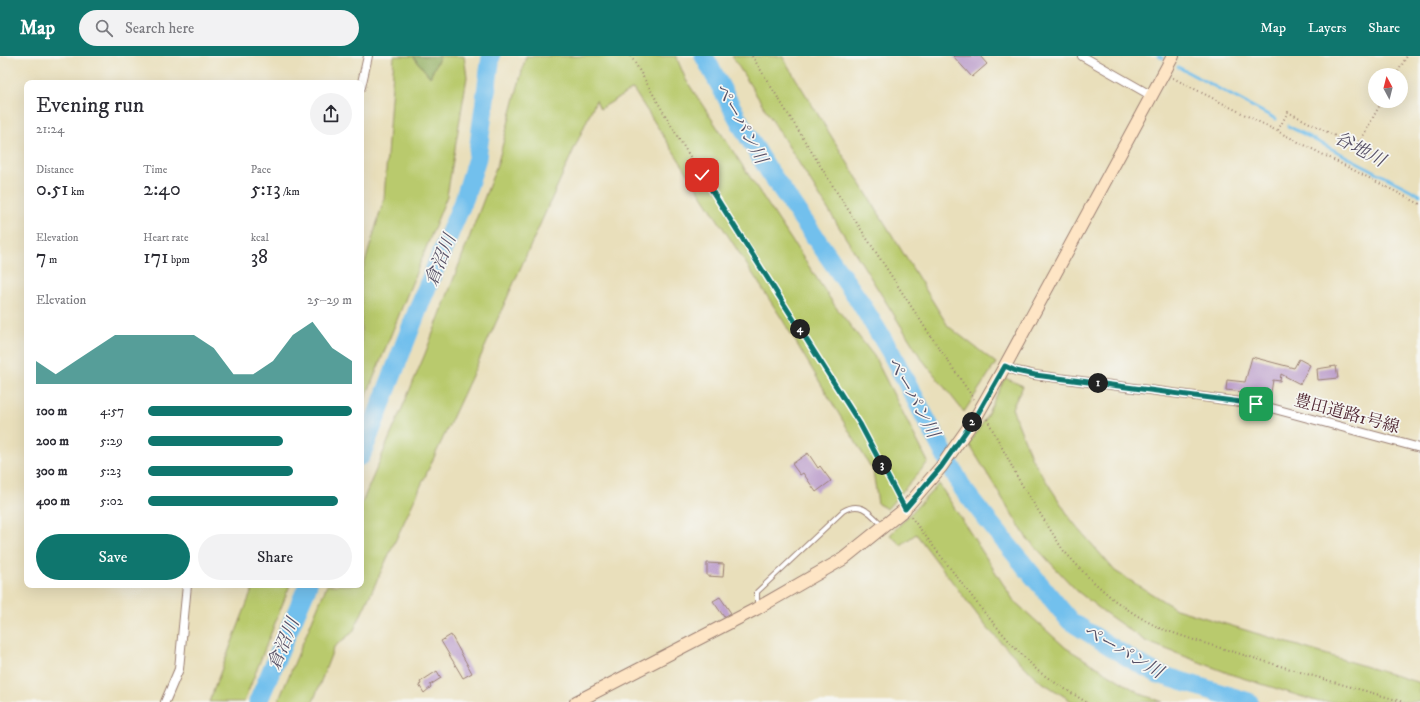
<!DOCTYPE html>
<html lang="en">
<head>
<meta charset="utf-8">
<style>
  :root { --surface:#fff; --page:#f2f2f3; --text:#2b2b33; --muted:#7c7c81; --accent:#0f766e }
  body { margin:0; font-family:"IM FELL DW Pica","Noto Serif JP",serif; background:var(--page); color:var(--text); height:100vh; display:flex; flex-direction:column; font-size:15px; white-space:nowrap }
  * { box-sizing:border-box; margin:0 }
  p { font-size:13px; color:var(--muted) }
  .icon { flex:none; width:22px; height:22px; fill:none; stroke:currentColor; stroke-width:2; stroke-linecap:round; stroke-linejoin:round }
  .map { position:relative; flex:1; overflow:hidden }
  .drawer { position:absolute; left:24px; top:24px; width:340px; height:508px; display:flex; flex-direction:column; background:var(--surface); border-radius:8px; box-shadow:0 4px 16px #0002 }
  .drawer>* { flex:none }
  .needle { width:26px; rotate:353deg }
  .fabs { position:absolute; left:1368px; top:12px; display:grid; gap:8px }
  .fabs a { display:grid; place-items:center; width:40px; height:40px; border-radius:50%; background:var(--surface); box-shadow:0 4px 16px #0002; font-size:20px }
  .pin { position:absolute; display:grid; place-items:center; width:34px; height:34px; color:#fff; margin:-17px; border-radius:8px; box-shadow:0 2px 6px #0006 }
  .km { position:absolute; width:20px; height:20px; margin:-10px; border-radius:50%; background:#222; color:#fff; font-size:11px; line-height:20px; text-align:center }
  .round { display:grid; place-items:center; flex:none; width:42px; height:42px; border-radius:21px; background:var(--page) }
  .overview { display:flex; align-items:center; justify-content:space-between; height:68px; padding:0 12px }
  h1 { font-size:22px; font-weight:600; line-height:30px }
  .metrics { display:grid; grid-template-columns:repeat(3,1fr); gap:6px; height:68px; padding:4px 12px }
  .metrics div { display:grid; align-content:center }
  .metrics b { font-size:20px; font-weight:600 }
  .metrics small { font-size:11px; font-weight:400 }
  .metrics p { font-size:11px }
  .chart { height:112px; padding:8px 12px }
  .chart p { display:flex; justify-content:space-between }
  .chart svg { width:100%; height:72px; margin-top:4px; fill:var(--accent); opacity:.7 }
  .action { display:flex; gap:8px; margin-top:auto; padding:8px 12px }
  .action a { flex:1; height:46px; border-radius:24px; background:var(--accent); color:#fff; font-size:16px; font-weight:600; line-height:46px; text-align:center }
  .action a+a { background:var(--page); color:var(--text) }
  ul { padding:0 12px; list-style:none; font-size:13px }
  li { display:grid; grid-template-columns:64px 48px 1fr; align-items:center; height:30px }
  li i { height:10px; border-radius:5px; background:var(--accent) }
  header { display:flex; align-items:center; gap:24px; box-sizing:border-box; height:56px; padding:0 20px; background:var(--accent); color:#fff }
  header strong { font-size:19px }
  nav { display:flex; gap:22px; margin-inline-start:auto; font-size:14px }
  .search { width:280px; height:36px; background:var(--page); display:flex; align-items:center; gap:10px; box-sizing:border-box; padding:0 14px; border-radius:22px; color:var(--muted); font-size:15px }
  .map>svg:first-child { display:block }
</style>
</head>
<body>
<header>
<strong>Map</strong>
<div class="search"><svg class="icon" aria-label="search" viewBox="0 0 24 24"><circle cx="10" cy="10" r="6"/><path d="M15 15l6 6"/></svg>Search here</div>
<nav><a>Map</a><a>Layers</a><a>Share</a></nav>
</header>
<div class="map">
<svg width="1420" height="646" viewBox="0 0 1420 646">
  <rect width="100%" height="100%" fill="#f6f6f2"/>
  <filter id="ink" filterUnits="userSpaceOnUse"><feTurbulence type="fractalNoise" baseFrequency=".025" numOctaves="2"/><feDisplacementMap in="SourceGraphic" scale="8" xChannelSelector="R" yChannelSelector="G"/><feConvolveMatrix kernelMatrix="1 2 1 2 8 2 1 2 1" color-interpolation-filters="sRGB"/></filter>
  <filter id="wash" filterUnits="userSpaceOnUse"><feTurbulence type="fractalNoise" baseFrequency=".012" numOctaves="4" result="noise"/><feDisplacementMap in="SourceGraphic" scale="16" xChannelSelector="R" yChannelSelector="G"/><feGaussianBlur stdDeviation="0.9" result="paint"/><feColorMatrix in="noise" values="0 0 0 0 0 0 0 0 0 0 0 0 0 0 0 0 0 1.4 0 .05"/><feComposite in="paint" operator="in"/></filter>
  <g filter="url(#wash)">
    <rect width="100%" height="100%" fill="#e9dfbb"/>
    <g fill="#b9ca6d" stroke="#82744c">
      <polygon points="394,0 413,0 430,21 440,0 464,0 467,21 447,140 361,353 361,220 384,143"/>
      <polygon points="526,0 676,0 686,24 835,250 874,300 928,406 887,453 878,448 873,415 782,263 633,33 600,53 596,44 476,311 353,576 334,591 313,646 278,646 327,529 361,529 361,449 425,298 498,106"/>
      <polygon points="732,0 782,0 948,270 996,307 964,356 921,302"/>
      <polygon points="1005,322 1023,330 1012,352 1032,403 1072,465 1115,515 1176,553 1420,627 1420,646 1319,646 1233,619 1145,585 1104,556 1077,535 1026,481 969,388 984,365"/>
      <polygon points="939,428 1014,545 1066,592 1143,639 1163,646 1073,646 1037,623 988,573 916,478 901,489 890,479"/>
      <polygon points="254,529 290,529 244,646 209,646"/>
    </g>
    <polygon fill="#92ae60" stroke="#6e6646" points="413,0 440,0 430,21"/>
    <g fill="none" stroke-linecap="round" stroke-linejoin="round">
      <g stroke="#72c0ed" stroke-width="3">
        <polyline points="1158,0 1163,2"/>
        <polyline points="1178,11 1276,63"/>
        <polyline points="1288,70 1420,139"/>
      </g>
      <g stroke="#72c0ed" stroke-width="19">
        <polyline points="704,0 743,72 769,115 860,246 890,295 963,433 984,460 1070,565 1134,605 1158,618 1249,646"/>
        <polyline points="361,400 420,248 465,141 477,102 491,0"/>
        <polyline points="258,646 308,529"/>
      </g>
    </g>
    <g id="blocks">
      <g fill="#bb9dcb">
        <polygon points="953,0 980,0 987,8 972,21"/>
        <polygon points="1252,301 1294,312 1299,303 1310,309 1300,328 1281,318 1280,325 1273,324 1270,343 1251,340 1251,337 1226,334 1227,324 1245,326"/>
        <polygon points="1336,310 1338,322 1318,324 1317,313"/>
        <polygon points="808,397 818,412 820,410 831,425 816,436 803,417 800,419 792,408"/>
        <polygon points="707,507 724,508 723,521 707,520"/>
        <polygon points="720,541 731,557 724,561 713,545"/>
        <polygon points="451,579 472,617 463,622 441,585"/>
        <polygon points="437,615 441,622 430,629 431,631 424,637 419,629 421,628 420,626"/>
      </g>
    </g>
  </g>
  <g filter="url(#ink)">
    <use href="#blocks" fill-opacity="0" stroke="#9a7f73" stroke-width="1"/>
    <g fill="none" stroke-linecap="round" stroke-linejoin="round">
      <g stroke="#9a7f73" stroke-width="6">
        <path id="lane" d="M757,551V536L843,455C861,444 870,457 883,470"/>
      </g>
      <g stroke="#9a7f73" stroke-width="10">
        <g id="street">
          <polyline points="1082,0 1152,40"/>
          <polyline points="361,31 368,0"/>
          <polyline points="1005,310 1016,315 1035,319 1256,348 1420,392"/>
          <polyline points="165,646 179,613 187,529"/>
        </g>
      </g>
      <g stroke="#9a7f73" stroke-width="14">
        <g id="secondary">
          <polyline points="909,448 941,411 976,361 1005,310 1173,0"/>
          <polyline points="576,646 756,553 843,503 905,453"/>
        </g>
      </g>
      <g stroke="#9a7f73" stroke-width="2" stroke-dasharray="1 3" stroke-linecap="butt">
        <polyline points="631,0 679,83 747,191 860,368 899,442"/>
        <polyline points="752,0 836,135 926,273 974,343"/>
        <polyline points="1396,19 1407,0"/>
        <polyline points="1173,22 1420,148"/>
        <polyline points="1278,74 1288,56 1353,89 1361,84 1382,45"/>
        <polyline points="987,363 1019,424 1063,494 1087,520 1114,544 1136,559 1159,572 1194,584 1330,625 1404,646"/>
        <polyline points="911,461 983,555 1018,595 1038,615 1057,628 1086,646"/>
      </g>
      <use href="#lane" stroke="#fff" stroke-width="4"/>
      <use href="#street" stroke="#fff" stroke-width="8"/>
      <use href="#secondary" stroke="#fee5c5" stroke-width="12"/>
    </g>
  </g>
  <g fill="none" stroke-linecap="round" stroke-linejoin="round" filter="url(#ink)">
    <g stroke="#fff" stroke-width="8">
      <polyline id="route" points="702,119 860,368 905,453 941,411 976,361 1005,310 1016,315 1035,319 1256,348"/>
    </g>
    <use href="#route" stroke="#0f766e" stroke-width="5"/>
  </g>
  <g text-anchor="middle" stroke-width="3.5" stroke-linejoin="round" paint-order="stroke">
    <g font-size="17" fill="#4a1f2b" stroke="#f6f6f2">
      <text transform="translate(1347 357) rotate(15)" y="6">豊田道路1号線</text>
    </g>
    <g font-size="18" font-style="italic" fill="#564f65" stroke="#f6f6f2">
      <text transform="translate(741 67) rotate(61)" y="6">ペーパン川</text>
      <text transform="translate(1360 93) rotate(28)" y="6">谷地川</text>
      <text transform="translate(440 204) rotate(-68)" y="6">倉沼川</text>
      <text transform="translate(913 341) rotate(61)" y="6">ペーパン川</text>
      <text transform="translate(283 588) rotate(-67)" y="6">倉沼川</text>
      <text transform="translate(1123 595) rotate(30)" y="6">ペーパン川</text>
    </g>
  </g>
</svg>
<div class="fabs">
<a><svg class="needle" viewBox="-14 -14 28 28"><path d="M0-13l5 13h-10z" fill="#e53935"/><path d="M0 13l5-13h-10z" fill="#7c7c81"/></svg></a>
</div>
<div class="pin" style="left:1256px;top:348px;background:#1e9e55"><svg class="icon" aria-label="arrive" viewBox="0 0 24 24"><path d="M6 21V4h12l-3 4 3 4H6"/></svg></div>
<div class="pin" style="left:702px;top:119px;background:#d93025"><svg class="icon" aria-label="check" viewBox="0 0 24 24"><path d="M5 12l5 5 9-10"/></svg></div>
<b class="km" style="left:1098px;top:327px">1</b>
<b class="km" style="left:972px;top:366px">2</b>
<b class="km" style="left:882px;top:409px">3</b>
<b class="km" style="left:800px;top:273px">4</b>
<section class="drawer">
<div class="overview"><div><h1>Evening run</h1><p>21:24</p></div><a class="round"><svg class="icon" aria-label="share" viewBox="0 0 24 24"><path d="M12 15V3M7 8l5-5 5 5M5 13v7h14v-7"/></svg></a></div>
<div class="metrics">
<div><p>Distance</p><b>0.51<small> km</small></b></div>
<div><p>Time</p><b>2:40</b></div>
<div><p>Pace</p><b>5:13<small> /km</small></b></div>
</div>
<div class="metrics">
<div><p>Elevation</p><b>7<small> m</small></b></div>
<div><p>Heart rate</p><b>171<small> bpm</small></b></div>
<div><p>kcal</p><b>38</b></div>
</div>
<div class="chart"><p><span>Elevation</span>25–29 m</p>
<svg viewBox="0 0 160 44" preserveAspectRatio="none"><path d="M0 44V30L10 38L20 30L30 22L40 14L50 14L60 14L70 14L80 14L90 22L100 38L110 38L120 30L130 14L140 6L150 22L160 30V44z"/></svg>
</div>
<ul>
<li><b>100 m</b>4:57<i style="width:100%"></i></li>
<li><b>200 m</b>5:29<i style="width:66%"></i></li>
<li><b>300 m</b>5:23<i style="width:71%"></i></li>
<li><b>400 m</b>5:02<i style="width:93%"></i></li>
</ul>
<div class="action"><a>Save</a><a>Share</a></div>
</section>
</div>
</body>
</html>
